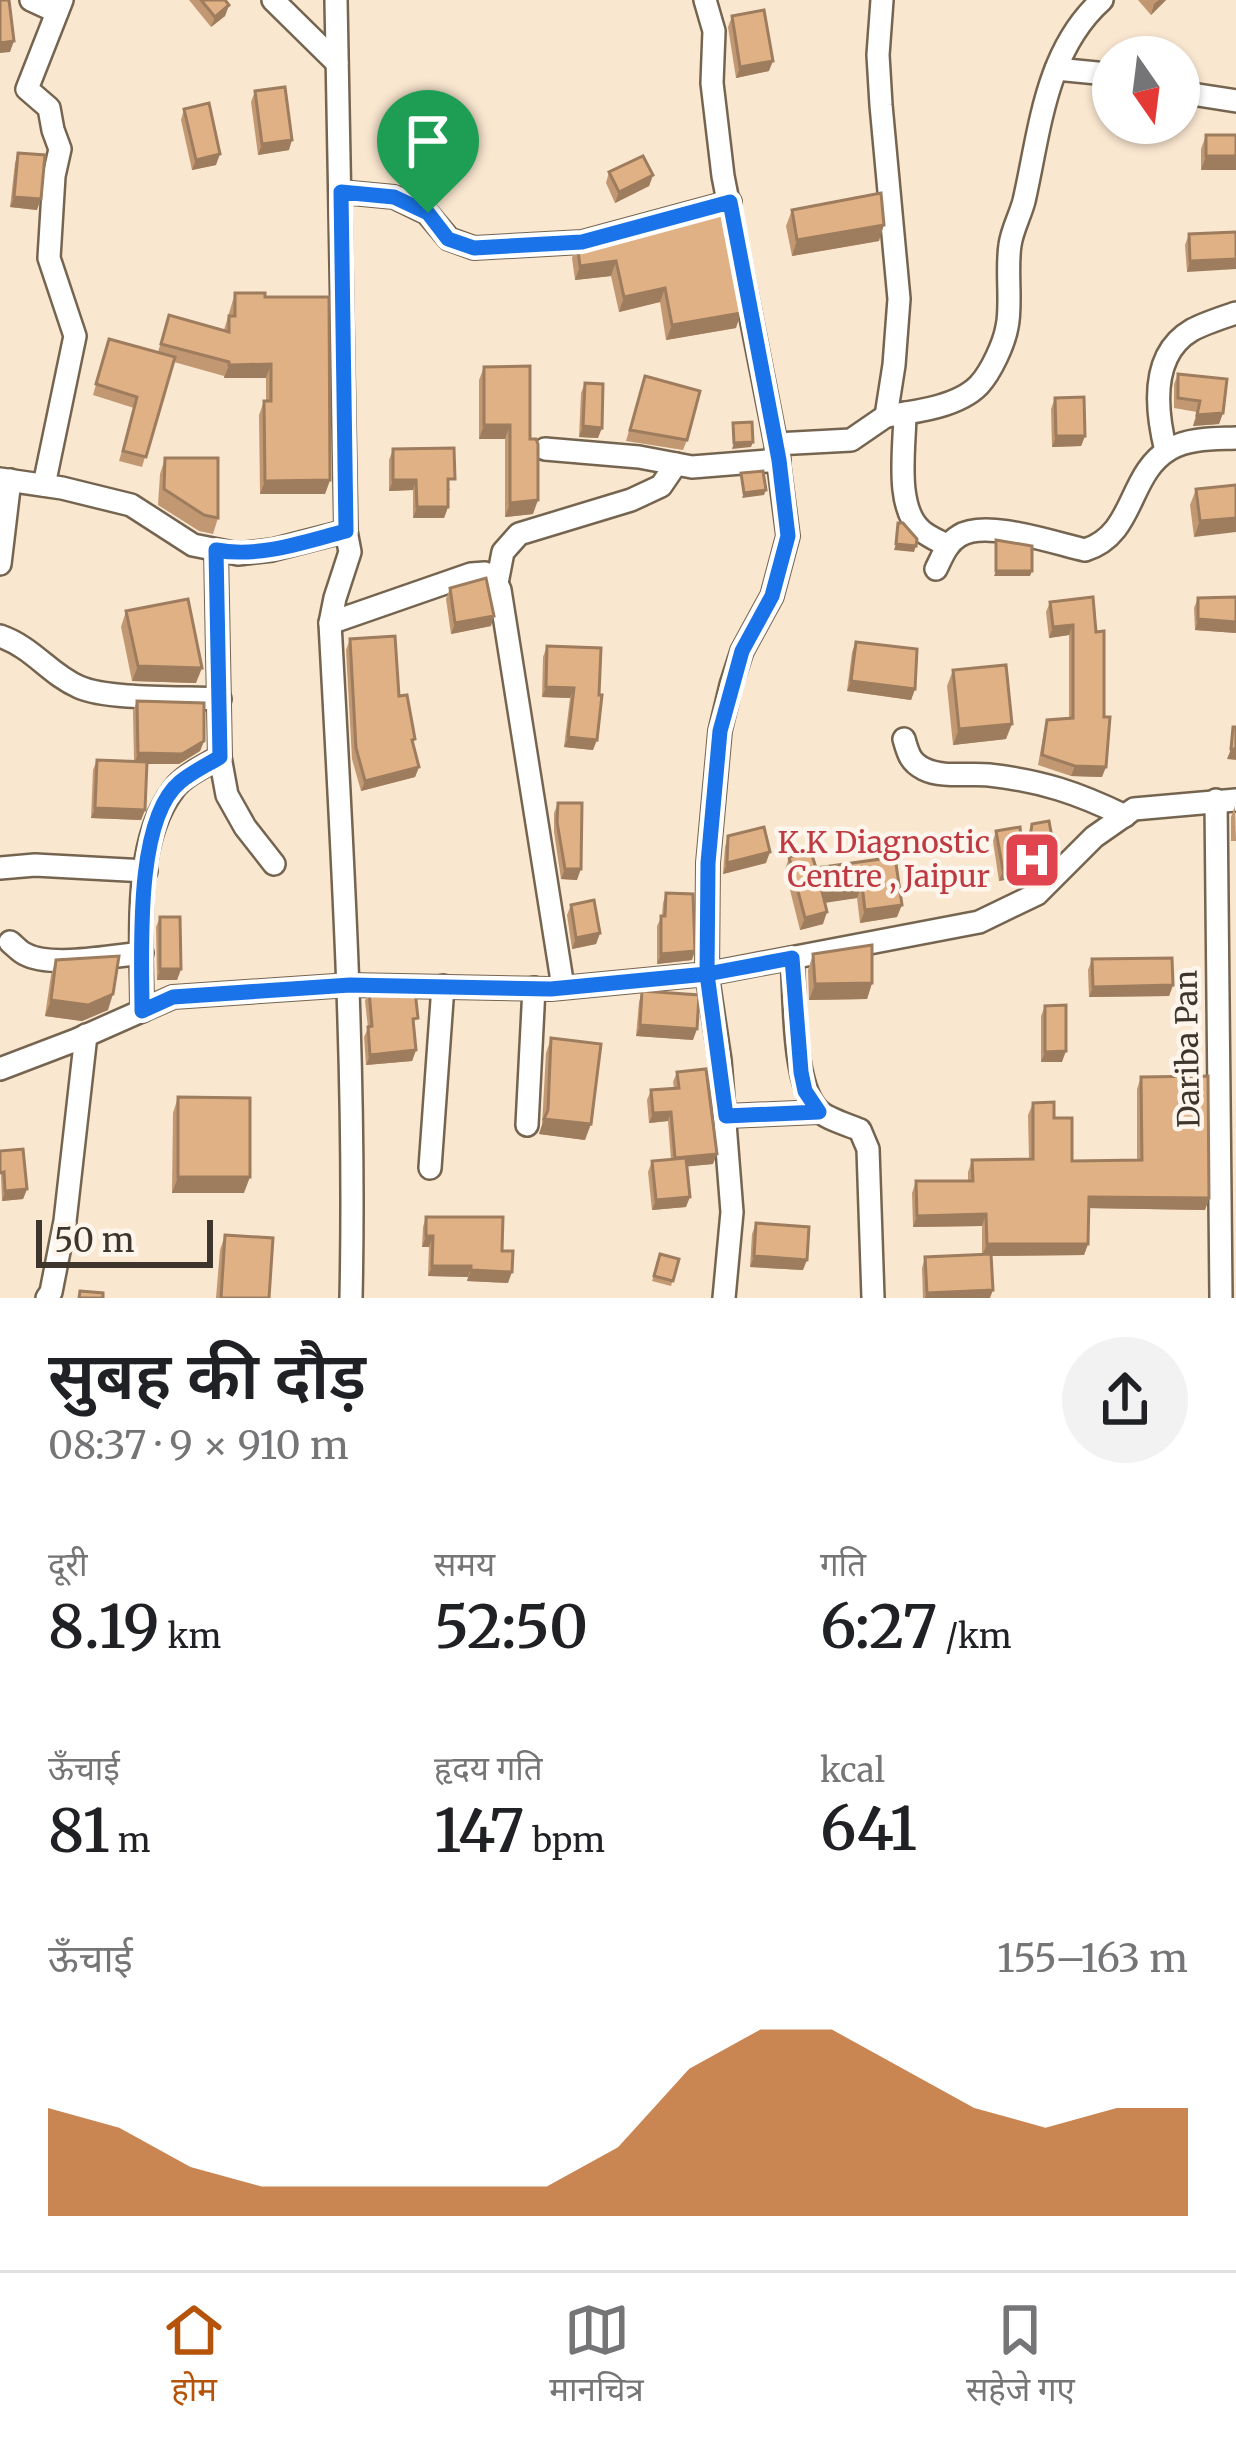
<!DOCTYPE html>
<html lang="hi">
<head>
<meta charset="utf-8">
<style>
  :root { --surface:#fff; --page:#f2f2f2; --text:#202124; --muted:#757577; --line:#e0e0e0; --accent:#b45309 }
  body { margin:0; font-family:Merriweather,"Noto Sans Devanagari",serif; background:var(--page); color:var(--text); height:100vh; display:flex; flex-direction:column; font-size:45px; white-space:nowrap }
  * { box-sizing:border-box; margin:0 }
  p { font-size:39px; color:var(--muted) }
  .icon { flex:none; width:66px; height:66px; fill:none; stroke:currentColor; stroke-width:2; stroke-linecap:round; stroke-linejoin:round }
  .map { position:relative; height:1298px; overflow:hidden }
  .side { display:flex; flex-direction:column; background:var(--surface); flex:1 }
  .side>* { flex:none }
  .needle { width:78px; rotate:166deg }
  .buttons { position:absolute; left:1092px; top:36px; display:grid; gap:24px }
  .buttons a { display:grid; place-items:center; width:108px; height:108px; border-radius:50%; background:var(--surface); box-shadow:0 3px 9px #0004; font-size:60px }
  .scale { position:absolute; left:36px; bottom:30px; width:177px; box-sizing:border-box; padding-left:12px; border:6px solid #3e362d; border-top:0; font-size:33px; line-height:42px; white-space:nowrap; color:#3e362d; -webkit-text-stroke:9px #fef6ed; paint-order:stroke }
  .pin { position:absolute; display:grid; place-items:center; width:102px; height:102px; color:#fff; margin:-123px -51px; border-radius:50% 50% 50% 0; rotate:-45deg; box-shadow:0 0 12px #0007 }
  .pin .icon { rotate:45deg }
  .round { display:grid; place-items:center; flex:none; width:126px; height:126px; border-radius:63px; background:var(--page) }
  .headline { display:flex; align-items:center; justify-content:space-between; height:204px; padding:0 48px }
  h1 { font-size:66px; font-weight:600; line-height:90px }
  .stats { display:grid; grid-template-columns:repeat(3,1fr); gap:18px; height:204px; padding:12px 48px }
  .stats div { display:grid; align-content:center }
  .stats b { font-size:60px; font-weight:600 }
  .stats small { font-size:33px; font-weight:400 }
  .stats p { font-size:33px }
  .chart { height:336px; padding:24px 48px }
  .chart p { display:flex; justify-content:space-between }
  .chart svg { width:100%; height:216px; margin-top:12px; fill:var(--accent); opacity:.7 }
  .tabs { display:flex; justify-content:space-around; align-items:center; height:168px; border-top:3px solid var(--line); background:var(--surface); font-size:33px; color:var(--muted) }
  .tabs a { display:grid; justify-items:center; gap:6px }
  .tabs .selected { color:var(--accent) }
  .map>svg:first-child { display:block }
</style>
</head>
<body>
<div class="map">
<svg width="1236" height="1298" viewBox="0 0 1236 1298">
  <rect width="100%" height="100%" fill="#fae7d0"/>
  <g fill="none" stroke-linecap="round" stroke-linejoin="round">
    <g stroke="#756550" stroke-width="26">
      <g id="minor">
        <polyline points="31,0 57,12"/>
        <polyline points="273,0 337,63"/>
        <path d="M336,0L346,531L350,552L335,598L330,623C342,848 356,1072 351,1298"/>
        <polyline points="705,0 714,31 712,83 723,176 776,444 788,536 772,596 742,651 731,685 720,731 708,863 707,974 720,1060 732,1212 724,1298"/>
        <polyline points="1056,69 1097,73 1113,77"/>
        <polyline points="1179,92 1236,101"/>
        <polyline points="341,192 394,197 427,213 449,239 474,248 582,242 730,202"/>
        <path d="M905,413C905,446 894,508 922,531C929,537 939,541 948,546"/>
        <path d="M886,416C914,412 958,407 979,385C991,372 1004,344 1007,327C1012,306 1006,270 1010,245C1012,230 1020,216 1024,201C1040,131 1045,51 1102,0"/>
        <polyline points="776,444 851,440 886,416 894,365 899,299 881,105 878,55 882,0"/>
        <polyline points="545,449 639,457 692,467 779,460"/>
        <path d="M1166,451C1156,411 1149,355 1192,330C1205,323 1221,318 1236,313"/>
        <polyline points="0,479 62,488 131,505 193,545 238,554 272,550 346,531"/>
        <polyline points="44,485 75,336 49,258 54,176 60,149 53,130 49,108 27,89 62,0"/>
        <polyline points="216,550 220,757 227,795 245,827 274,864"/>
        <polyline points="0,564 10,480"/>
        <path d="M936,569C942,557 947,543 959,536C985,519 1054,543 1085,550C1136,534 1127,474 1170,449C1189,438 1214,439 1236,438"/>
        <polyline points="497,583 503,552 519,534 631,500 661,486 676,464"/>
        <polyline points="330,623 471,574 485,573 494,577 500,590 563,987"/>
        <path d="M0,636C34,648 49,674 79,687C108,700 186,697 220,699"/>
        <path d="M904,739C908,753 910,762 924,769C942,778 969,773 989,775C1042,781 1078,793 1125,816"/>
        <polyline points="1216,800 1221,1298"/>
        <polyline points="0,868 35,865 146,871"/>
        <path d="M10,942C15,946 19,951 25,954C50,968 113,956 142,953"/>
        <path d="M792,958C795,996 792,1081 817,1109C826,1119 846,1124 860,1130L868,1149L873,1298"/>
        <path d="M142,1011C142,945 131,844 174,789C184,775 205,766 220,757"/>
        <polyline points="0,1069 76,1040 173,997 350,985 551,989 707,974 979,922 1037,894 1094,837 1134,809 1236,800"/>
        <polyline points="726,1116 819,1112"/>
        <polyline points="527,1125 534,988"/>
        <polyline points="430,1168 443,986"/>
        <polyline points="47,1298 51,1292 65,1221 86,1035"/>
      </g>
    </g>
    <use href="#minor" stroke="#fff" stroke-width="21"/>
  </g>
  <g fill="#c29873">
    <polygon points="189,0 225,0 229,5 225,16 211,27"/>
    <polygon points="1138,0 1166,0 1151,15"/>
    <polygon points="732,16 769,71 736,78 728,27"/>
    <polygon points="255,91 289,150 258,155 251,102"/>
    <polygon points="184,109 216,165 192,170 181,120"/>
    <polygon points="1206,135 1236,135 1201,170 1201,149"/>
    <polygon points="18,153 37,210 10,207 15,163"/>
    <polygon points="609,172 653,175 649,186 615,203 606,183"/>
    <polygon points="792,210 879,241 792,256 786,226"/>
    <polygon points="1236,232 1187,272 1185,245 1189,234"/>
    <polygon points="628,233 736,328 666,340 660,302 619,312 611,276 575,280 572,258 577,243"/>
    <polygon points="235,293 265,297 330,480 325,494 260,494 259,415 264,401 266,401 266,378 224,378 224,376 174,362 142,467 119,461 134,408 93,395 109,339 158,352 169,315 224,330"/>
    <polygon points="484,367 530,439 533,514 505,517 505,439 479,439 479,380"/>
    <polygon points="1178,374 1223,413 1219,424 1193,426 1197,412 1174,408 1174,384"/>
    <polygon points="645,376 687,440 683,450 626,441"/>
    <polygon points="585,383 598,438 579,437 581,393"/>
    <polygon points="1055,398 1085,436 1081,446 1052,447 1051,409"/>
    <polygon points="393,449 451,490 448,490 448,507 444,518 413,518 413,490 389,491 389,460"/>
    <polygon points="165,458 218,518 213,534 199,531 158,505 160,474"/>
    <polygon points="1236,485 1194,537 1190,505 1196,489"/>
    <polygon points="450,588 491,626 451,634 446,599"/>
    <polygon points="1093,597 1102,777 1071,776 1038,765 1044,731 1047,720 1069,718 1069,635 1049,638 1046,612 1050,602"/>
    <polygon points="1236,597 1236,633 1195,630 1194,608 1198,598"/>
    <polygon points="126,611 196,683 132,681 121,627"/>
    <polygon points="350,639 399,696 419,767 415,777 361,791 352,759 346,650"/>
    <polygon points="856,642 915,689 911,700 847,691 852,652"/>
    <polygon points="547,646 599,695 593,750 564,747 570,698 542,697 543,657"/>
    <polygon points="953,670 1006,739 953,745 947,686"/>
    <polygon points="137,701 204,741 200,751 179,764 147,764 145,810 141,820 91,818 93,770 97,760 134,761 133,711"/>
    <polygon points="558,803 577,880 561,879 554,832 554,813"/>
    <polygon points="1235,806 1236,841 1231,841 1231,817"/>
    <polygon points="1032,824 1054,849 1050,860 1035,874 1022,877 1023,869 1020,877 999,881 993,841 996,831 1024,865 1028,835"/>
    <polygon points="728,836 766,863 723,874 725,847"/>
    <polygon points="789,857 816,868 895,857 897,917 860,923 857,898 825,902 823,924 800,930 785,870"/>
    <polygon points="666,893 692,960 657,964 657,926 662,916 663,903"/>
    <polygon points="571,905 600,933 596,944 572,949 567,915"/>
    <polygon points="160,917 181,969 177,980 157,980 156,927"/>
    <polygon points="813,954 872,983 867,999 809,1000 808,970"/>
    <polygon points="1092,959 1173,985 1169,996 1089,997 1088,970"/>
    <polygon points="56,960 108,1010 82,1021 45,1016 51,975"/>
    <polygon points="369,991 414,1028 416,1050 412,1061 366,1065 364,1037 368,1028 365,1001"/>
    <polygon points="642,991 693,1040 636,1036 639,1002"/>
    <polygon points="1045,1006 1062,1062 1041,1062 1041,1016"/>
    <polygon points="551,1038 585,1140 539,1134 542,1125 546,1053"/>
    <polygon points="677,1072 713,1164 687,1166 686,1207 652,1210 648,1172 652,1161 671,1159 668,1121 649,1123 647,1100 651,1090 674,1088 673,1082"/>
    <polygon points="1141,1077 1209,1198 1205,1210 1088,1208 1088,1244 1084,1255 991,1256 990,1298 923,1298 922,1268 925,1257 982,1254 982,1226 913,1227 912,1193 916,1181 968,1181 968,1172 972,1160 1029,1159 1028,1115 1033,1103 1054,1118 1072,1161 1137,1160 1137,1089"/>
    <polygon points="178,1097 244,1193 172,1193 173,1113"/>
    <polygon points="0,1151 27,1189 23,1199 2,1201"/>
    <polygon points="426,1217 502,1251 508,1283 467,1281 468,1277 428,1276 429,1247 422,1247 423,1227"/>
    <polygon points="756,1223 803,1270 750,1267 752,1234"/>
    <polygon points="225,1235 269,1298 216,1298 220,1250"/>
    <polygon points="660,1254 679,1259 671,1286 652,1281"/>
  </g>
  <g fill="#9e7c5e">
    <polygon points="1159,0 1166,0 1151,15 1154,4"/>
    <polygon points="229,5 225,16 211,27 215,17"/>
    <polygon points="14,41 10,52 0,53 0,43"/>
    <polygon points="773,61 769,71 736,78 740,67"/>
    <polygon points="292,140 289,150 258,155 262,144"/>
    <polygon points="220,154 216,165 192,170 196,160"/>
    <polygon points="1206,156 1236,156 1236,170 1201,170"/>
    <polygon points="653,175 649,186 615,203 619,192"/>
    <polygon points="14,197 41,199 37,210 10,207"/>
    <polygon points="884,225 879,241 792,256 797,240"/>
    <polygon points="1236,259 1236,269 1187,272 1190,261"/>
    <polygon points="616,261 611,276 575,280 580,266"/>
    <polygon points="665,288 660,302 619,312 624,297"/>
    <polygon points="741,313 736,328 666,340 672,325"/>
    <polygon points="271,364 266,378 224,378 229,365"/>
    <polygon points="1223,413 1219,424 1193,426 1197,415"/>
    <polygon points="484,425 510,425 505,439 479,439"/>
    <polygon points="583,426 602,428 598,438 579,437"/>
    <polygon points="1056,436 1085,436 1081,446 1052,447"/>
    <polygon points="753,442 751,447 732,449 734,443"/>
    <polygon points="330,480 325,494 260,494 265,481"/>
    <polygon points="393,480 416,480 413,490 389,491"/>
    <polygon points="766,490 764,495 742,498 744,493"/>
    <polygon points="538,500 533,514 505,517 510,503"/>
    <polygon points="417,507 448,507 444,518 413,518"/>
    <polygon points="1236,518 1236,532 1194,537 1200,521"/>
    <polygon points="896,544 916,546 914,552 894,550"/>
    <polygon points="996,571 1032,571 1030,576 994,576"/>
    <polygon points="494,616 491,626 451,634 455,623"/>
    <polygon points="1198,619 1236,622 1236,633 1195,630"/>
    <polygon points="1073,625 1069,635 1049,638 1053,627"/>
    <polygon points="138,666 202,668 196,683 132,681"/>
    <polygon points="851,681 915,689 911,700 847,691"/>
    <polygon points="546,687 574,688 570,698 542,697"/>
    <polygon points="1012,724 1006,739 953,745 959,729"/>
    <polygon points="568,737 597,740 593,750 564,747"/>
    <polygon points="204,741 200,751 179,764 134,764 138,753"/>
    <polygon points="1231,749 1236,749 1236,760 1227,759"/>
    <polygon points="1075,766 1106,767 1102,777 1071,776"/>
    <polygon points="419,767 415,777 361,791 365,781"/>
    <polygon points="95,808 145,810 141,820 91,818"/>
    <polygon points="1054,849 1050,860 1035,874 1022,877 1026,866"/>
    <polygon points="770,852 766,863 723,874 727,863"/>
    <polygon points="1024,867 1020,877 999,881 1003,870"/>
    <polygon points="565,869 581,869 577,880 561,879"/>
    <polygon points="862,885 857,898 818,904 822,891"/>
    <polygon points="902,905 897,917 860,923 865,910"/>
    <polygon points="827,912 823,924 800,930 805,918"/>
    <polygon points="600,933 596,944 572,949 576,938"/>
    <polygon points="695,951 692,960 657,964 661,954"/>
    <polygon points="160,969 181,969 177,980 157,980"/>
    <polygon points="872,983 867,999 809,1000 815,984"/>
    <polygon points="1173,985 1169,996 1089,997 1093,987"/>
    <polygon points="113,994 108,1010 82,1021 45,1016 51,1000"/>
    <polygon points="640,1025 697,1029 693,1040 636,1036"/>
    <polygon points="416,1050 412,1061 366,1065 370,1055"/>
    <polygon points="1066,1051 1062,1062 1041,1062 1045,1052"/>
    <polygon points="671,1112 668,1121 649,1123 653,1113"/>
    <polygon points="544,1119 591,1124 585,1140 539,1134"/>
    <polygon points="717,1154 713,1164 672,1168 675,1158"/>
    <polygon points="178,1177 250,1177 244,1193 172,1193"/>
    <polygon points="27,1189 23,1199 2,1201 5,1191"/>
    <polygon points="690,1197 686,1207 652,1210 656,1200"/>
    <polygon points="1089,1197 1209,1198 1205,1210 1084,1208"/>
    <polygon points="986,1214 982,1226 913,1227 917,1216"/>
    <polygon points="426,1236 433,1236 429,1247 422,1247"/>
    <polygon points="987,1244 1088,1244 1084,1255 982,1256"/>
    <polygon points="754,1256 807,1260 803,1270 750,1267"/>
    <polygon points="432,1266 471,1266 468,1277 428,1276"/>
    <polygon points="471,1270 512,1272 508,1283 467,1281"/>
    <polygon points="993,1290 990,1298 925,1298 927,1293"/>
  </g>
  <g fill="#e1b186" stroke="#9e7c5e" stroke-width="3">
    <polygon points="0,0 9,0 14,41 0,43"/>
    <polygon points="201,0 225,0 229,5 215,17"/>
    <polygon points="764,10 773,61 740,67 732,16"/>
    <polygon points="285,87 292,140 262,144 255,91"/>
    <polygon points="209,103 220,154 196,160 184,109"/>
    <rect x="1206" y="135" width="30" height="21"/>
    <polygon points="18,153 45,155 41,199 14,197"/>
    <polygon points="643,156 653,175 619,192 609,172"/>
    <polygon points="881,193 884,225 797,240 792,210"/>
    <polygon points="722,207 741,313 672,325 665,288 624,297 616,261 580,266 577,243 628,233"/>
    <polygon points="1236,232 1236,259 1190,261 1189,234"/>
    <polygon points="235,293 265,293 265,297 329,297 330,480 265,481 264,401 271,401 271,364 229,365 229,362 161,344 169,315 229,332 229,316 235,316"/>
    <polygon points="109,339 175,357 146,457 123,451 137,397 96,384"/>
    <polygon points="530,366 530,439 536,439 538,444 538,500 510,503 510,425 484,425 484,367"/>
    <polygon points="1178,374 1227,379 1223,413 1197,415 1200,401 1178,398"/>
    <polygon points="645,376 700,391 687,440 630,430"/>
    <polygon points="585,383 603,384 602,428 583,426"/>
    <polygon points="1084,397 1085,436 1056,436 1055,398"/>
    <polygon points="752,422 753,442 734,443 733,423"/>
    <polygon points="454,448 455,479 448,479 448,507 417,507 416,480 393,480 393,449"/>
    <polygon points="165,458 218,458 218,518 204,515 164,489"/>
    <polygon points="763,471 766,490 744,493 741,473"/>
    <polygon points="1236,485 1236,518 1200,521 1196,489"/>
    <polygon points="898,523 903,523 917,539 916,546 896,544"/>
    <polygon points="996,540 1032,546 1032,571 996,571"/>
    <polygon points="486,578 494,616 455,623 450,588"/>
    <polygon points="1093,597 1096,632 1104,631 1104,717 1110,717 1106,767 1075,766 1042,755 1047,720 1073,718 1073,625 1053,627 1050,602"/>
    <polygon points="1236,597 1236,622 1198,619 1198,598"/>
    <polygon points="188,599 202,668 138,666 126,611"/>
    <polygon points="395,636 399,696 407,695 415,739 412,740 419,767 365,781 356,748 350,639"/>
    <polygon points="856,642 917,649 915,689 851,681"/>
    <polygon points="547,646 601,648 599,695 602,695 597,740 568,737 574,688 546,687"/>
    <polygon points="1006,665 1012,724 959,729 953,670"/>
    <polygon points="137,701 204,703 204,741 182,754 138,753"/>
    <polygon points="1233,727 1236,727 1236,749 1231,749"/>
    <polygon points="97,760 147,762 145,810 95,808"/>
    <polygon points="558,803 582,803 581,869 565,869 557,822"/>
    <polygon points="1049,821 1054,849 1039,864 1026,866 1032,824"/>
    <polygon points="764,827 770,852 727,863 728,836"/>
    <polygon points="1020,827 1024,867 1003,870 996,831"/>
    <polygon points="811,852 816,868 895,857 902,905 865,910 862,885 822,891 827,912 805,918 789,857"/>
    <polygon points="666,893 693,894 695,951 661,954 661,916 665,916"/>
    <polygon points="594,900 600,933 576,938 571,905"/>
    <polygon points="160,917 180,917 181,969 160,969"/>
    <polygon points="872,945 872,983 815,984 813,954"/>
    <polygon points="119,956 113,994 88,1005 51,1000 56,960"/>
    <polygon points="1172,958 1173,985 1093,987 1092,959"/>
    <polygon points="369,991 415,991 418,1018 413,1019 416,1050 370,1055 368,1027 372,1026"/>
    <polygon points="642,991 699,995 697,1029 640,1025"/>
    <polygon points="1066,1005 1066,1051 1045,1052 1045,1006"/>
    <polygon points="551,1038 601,1044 591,1124 544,1119 548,1110"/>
    <polygon points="706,1069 717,1154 675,1158 671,1112 653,1113 651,1090 679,1088 677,1072"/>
    <polygon points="1208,1076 1209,1198 1089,1197 1088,1244 987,1244 986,1214 917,1216 916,1181 973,1181 972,1160 1033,1159 1033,1103 1054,1102 1054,1118 1072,1118 1072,1161 1142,1160 1141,1077"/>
    <polygon points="178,1097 250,1098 250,1177 178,1177"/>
    <polygon points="23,1149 27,1189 5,1191 4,1172 0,1173 0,1151"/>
    <polygon points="686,1158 690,1197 656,1200 652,1161"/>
    <polygon points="426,1217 503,1217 502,1251 513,1251 512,1272 471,1270 471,1266 432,1266 433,1236 426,1236"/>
    <polygon points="756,1223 809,1227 807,1260 754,1256"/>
    <polygon points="225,1235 273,1238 269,1298 221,1298"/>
    <polygon points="660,1254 679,1259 673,1281 654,1276"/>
    <polygon points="991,1254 993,1290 927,1293 925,1257"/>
    <polygon points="80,1291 103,1293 103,1298 79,1298"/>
  </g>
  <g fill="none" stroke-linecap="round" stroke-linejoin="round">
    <g stroke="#fff" stroke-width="24">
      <path id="route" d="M428,213L394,197L341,192L346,531C303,542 260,558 216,550L220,757C207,765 192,772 180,782C134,820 142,955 142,1011L173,997L350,985L551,989L707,974L726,1116L819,1112L805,1091L801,1072L792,958L707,974L708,863L720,731L742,651L772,596L788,536L779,460L730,202L582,242L474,248L448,239L428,213"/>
    </g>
    <use href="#route" stroke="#1a73e8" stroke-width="15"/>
  </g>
  <defs>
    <g id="hospital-square" transform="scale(3)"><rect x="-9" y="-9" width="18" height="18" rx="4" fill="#e0444e" stroke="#fef6ed"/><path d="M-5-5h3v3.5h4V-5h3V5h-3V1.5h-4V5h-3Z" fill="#fff"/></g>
  </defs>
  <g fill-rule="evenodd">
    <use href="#hospital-square" x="1032" y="860"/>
  </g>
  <g text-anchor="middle" stroke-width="9" stroke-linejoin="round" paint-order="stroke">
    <g font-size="30" fill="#be3a42" stroke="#fef6ed" text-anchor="end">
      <text x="990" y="853">K.K Diagnostic<tspan x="990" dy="34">Centre , Jaipur</tspan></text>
    </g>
    <g font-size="30" fill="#3e362d" stroke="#fef6ed">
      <text transform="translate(1188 1049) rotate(-91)" y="10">Dariba Pan</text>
    </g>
  </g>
</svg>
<div class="buttons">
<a><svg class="needle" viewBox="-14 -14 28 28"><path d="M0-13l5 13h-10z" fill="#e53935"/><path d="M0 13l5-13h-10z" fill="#757577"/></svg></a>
</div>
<div class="scale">50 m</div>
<div class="pin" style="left:428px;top:213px;background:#1e9e55"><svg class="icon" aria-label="arrive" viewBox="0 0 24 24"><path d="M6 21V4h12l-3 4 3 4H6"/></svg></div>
</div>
<section class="side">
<div class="headline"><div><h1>सुबह की दौड़</h1><p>08:37 · 9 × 910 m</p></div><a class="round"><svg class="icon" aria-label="share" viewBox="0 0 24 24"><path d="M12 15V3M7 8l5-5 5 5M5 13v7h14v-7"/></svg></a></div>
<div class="stats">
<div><p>दूरी</p><b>8.19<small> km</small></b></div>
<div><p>समय</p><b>52:50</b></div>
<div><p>गति</p><b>6:27<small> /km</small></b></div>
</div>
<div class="stats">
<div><p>ऊँचाई</p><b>81<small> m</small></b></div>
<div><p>हृदय गति</p><b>147<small> bpm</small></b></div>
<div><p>kcal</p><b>641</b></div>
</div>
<div class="chart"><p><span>ऊँचाई</span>155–163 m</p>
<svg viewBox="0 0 160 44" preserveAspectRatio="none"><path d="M0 44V22L10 26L20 34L30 38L40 38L50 38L60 38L70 38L80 30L90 14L100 6L110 6L120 14L130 22L140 26L150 22L160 22V44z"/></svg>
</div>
</section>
<nav class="tabs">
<a class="selected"><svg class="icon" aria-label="home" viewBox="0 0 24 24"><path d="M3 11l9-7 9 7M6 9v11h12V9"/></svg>होम</a>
<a><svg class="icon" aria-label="map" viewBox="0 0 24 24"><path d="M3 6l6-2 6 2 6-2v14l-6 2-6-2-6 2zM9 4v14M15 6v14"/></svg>मानचित्र</a>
<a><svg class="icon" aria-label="saved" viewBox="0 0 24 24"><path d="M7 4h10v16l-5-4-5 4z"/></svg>सहेजे गए</a>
</nav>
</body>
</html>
